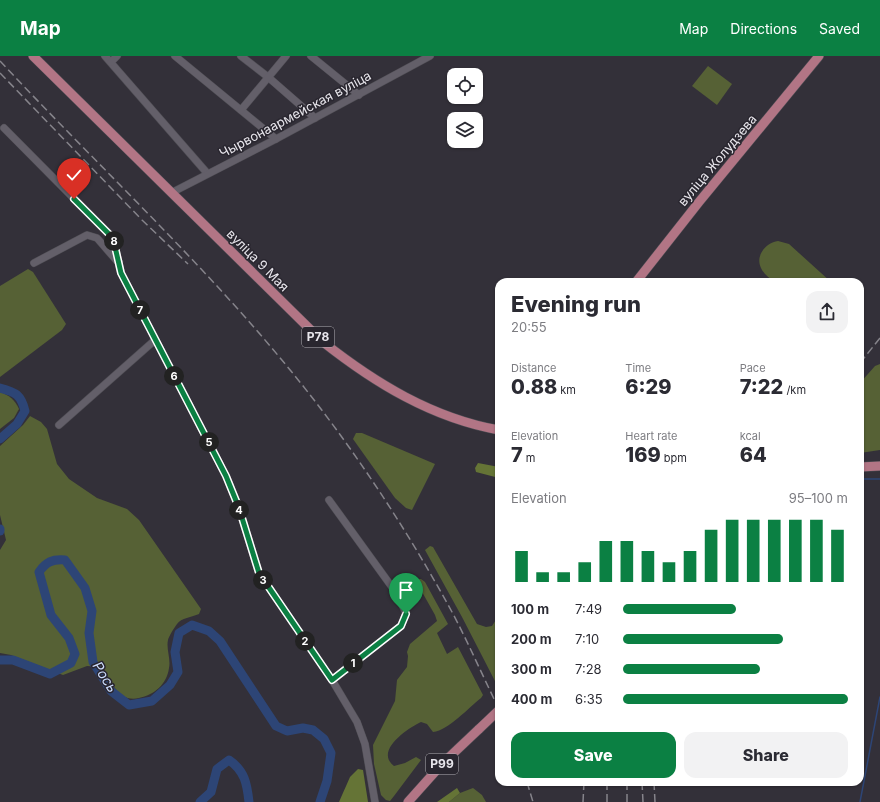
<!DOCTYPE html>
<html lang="en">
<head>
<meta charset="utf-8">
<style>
  :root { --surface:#fff; --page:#f2f2f3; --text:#2b2b33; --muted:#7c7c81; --accent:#0b8043 }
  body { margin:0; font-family:Inter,sans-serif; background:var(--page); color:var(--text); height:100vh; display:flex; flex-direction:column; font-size:15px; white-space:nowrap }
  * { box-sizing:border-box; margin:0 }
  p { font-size:13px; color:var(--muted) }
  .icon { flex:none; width:22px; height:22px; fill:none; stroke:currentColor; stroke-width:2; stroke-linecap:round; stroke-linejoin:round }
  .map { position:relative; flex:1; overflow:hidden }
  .drawer { position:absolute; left:495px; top:222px; width:369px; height:508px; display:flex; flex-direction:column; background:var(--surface); border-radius:12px; box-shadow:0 1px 3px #0004 }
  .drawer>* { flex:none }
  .tools { position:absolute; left:447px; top:12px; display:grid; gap:8px }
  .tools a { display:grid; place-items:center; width:36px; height:36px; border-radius:8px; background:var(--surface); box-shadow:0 1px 3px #0004; font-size:20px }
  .pin { position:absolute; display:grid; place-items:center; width:34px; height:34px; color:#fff; margin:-41px -17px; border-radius:50% 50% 50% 0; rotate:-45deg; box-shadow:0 0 4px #0007 }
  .pin .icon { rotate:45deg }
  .km { position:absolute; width:20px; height:20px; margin:-10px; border-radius:50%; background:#222; color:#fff; font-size:11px; line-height:20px; text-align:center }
  .round { display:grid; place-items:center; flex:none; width:42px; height:42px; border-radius:12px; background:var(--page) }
  .summary { display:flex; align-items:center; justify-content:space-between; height:68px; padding:0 16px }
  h1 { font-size:22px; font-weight:800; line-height:30px }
  .stats { display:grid; grid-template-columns:repeat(3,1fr); gap:6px; height:68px; padding:4px 16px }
  .stats div { display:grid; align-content:center }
  .stats b { font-size:20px; font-weight:800 }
  .stats small { font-size:11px; font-weight:400 }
  .stats p { font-size:11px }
  .chart { height:112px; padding:8px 16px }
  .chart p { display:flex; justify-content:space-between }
  .chart svg { width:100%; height:72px; margin-top:4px; stroke:var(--accent); stroke-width:6 }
  .button { display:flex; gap:8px; margin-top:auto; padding:8px 16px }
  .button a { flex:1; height:46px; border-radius:12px; background:var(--accent); color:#fff; font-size:16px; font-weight:800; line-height:46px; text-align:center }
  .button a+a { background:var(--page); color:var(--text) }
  ul { padding:0 16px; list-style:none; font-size:13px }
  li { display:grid; grid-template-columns:64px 48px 1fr; align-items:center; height:30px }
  li i { height:10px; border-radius:5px; background:var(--accent) }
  header { display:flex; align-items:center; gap:24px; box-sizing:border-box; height:56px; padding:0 20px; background:var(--accent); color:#fff }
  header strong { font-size:19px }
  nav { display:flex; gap:22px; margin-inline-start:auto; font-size:14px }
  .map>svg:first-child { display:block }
</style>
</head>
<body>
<header>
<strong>Map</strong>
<nav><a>Map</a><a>Directions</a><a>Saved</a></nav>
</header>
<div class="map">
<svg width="880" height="746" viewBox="0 0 880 746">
  <rect width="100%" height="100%" fill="#333039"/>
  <g fill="#566135">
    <polygon points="708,10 732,28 717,49 692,30"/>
    <path d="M778,185L789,188L831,226H774C770,222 765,219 762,214C754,201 765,187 778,185Z"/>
    <polygon points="28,213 33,216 66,268 62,274 0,321 0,230"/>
    <polygon points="880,308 880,394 860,397 860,327 875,310"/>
    <path d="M0,336C9,339 15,344 19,353L14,362L0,373Z"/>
    <path d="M30,360L41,366L47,373L57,408L69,423L97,442L127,453L139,464L201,553L199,558C192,561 181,562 177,568C174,572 169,580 168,584C166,593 171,603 169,612C167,628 154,639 139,642C119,647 110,625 103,611L87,610L63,619L11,599L0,597V494L6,484L0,459V390L23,369Z"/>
    <polygon points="356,377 362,377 435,408 412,454 406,452 395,442 353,383"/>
    <polygon points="430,490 433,491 477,568 486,571 492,570 499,559 499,628 497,629 462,561 425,494"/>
    <path d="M419,523H421L425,526L448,568L437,577L447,598L458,591L483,639L481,642C468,652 449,674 433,676L427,668L421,666C408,672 374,695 394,710L405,707L416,701L421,704L394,740L390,745L386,744L381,739L374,708L373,689L395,645L397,624L407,611L408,600L407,596L410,588L437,565L435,559L417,527Z"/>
    <polygon points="473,732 482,739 486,746 449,746 460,737"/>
  </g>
  <g fill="#657436">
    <polygon points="478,407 499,411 499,422 476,416 475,412"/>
    <polygon points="358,713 363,714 368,746 339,746 350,721"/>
    <polygon points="457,732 460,737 449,746 437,746"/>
  </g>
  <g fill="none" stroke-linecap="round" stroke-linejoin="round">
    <g stroke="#2d4576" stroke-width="1.5">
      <polyline points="860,423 880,423"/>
      <polyline points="860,746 880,641"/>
    </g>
    <g stroke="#2d4576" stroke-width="9">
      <path d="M0,332C16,336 21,339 25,355L17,368L0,383"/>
      <polyline points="0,473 0,475"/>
      <path d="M0,604H13L50,618L71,607L75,598L69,582L51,559L39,516C46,506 52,503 65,504L85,532L92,555L89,577L93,606L111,635L129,649L152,645L170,629L178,616L175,596L179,577L192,569L209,575L220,585L276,670L287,675L303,672L313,674L324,683L331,697L327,725L320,746"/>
      <path d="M200,746L211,736L217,713L229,704C245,715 247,728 249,746"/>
    </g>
    <g stroke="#504e55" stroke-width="8">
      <g id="minor">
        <polyline points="105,0 207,117"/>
        <polyline points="175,0 276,83"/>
        <polyline points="241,0 268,21 315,62"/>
        <polyline points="311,0 359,39"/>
        <polyline points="111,6 117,0"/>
        <polyline points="241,54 286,0"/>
        <polyline points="4,72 113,182 121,217 226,420 239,452 259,517 332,624 357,666 365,688 375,746"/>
        <polyline points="171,137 276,83 430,0"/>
        <polyline points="34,207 87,179 97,182 117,205 119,206"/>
        <polyline points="59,369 155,284"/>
        <polyline points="329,444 397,538 406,557 401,570 332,624"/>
      </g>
    </g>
    <g stroke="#504e55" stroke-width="10">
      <g id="major">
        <path d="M33,0L323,286C375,327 432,362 499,374"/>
        <polyline points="636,226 699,146 819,0"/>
        <polyline points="860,411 880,410"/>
        <polyline points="408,746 442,708 479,673"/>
      </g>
    </g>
    <use href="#minor" stroke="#635f69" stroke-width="7"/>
    <use href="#major" stroke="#b27585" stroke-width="9"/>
    <g stroke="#86848b" stroke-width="1.5" stroke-dasharray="8 4" stroke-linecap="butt">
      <path d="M0,5C95,107 198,202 286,309C349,385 405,470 452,556C469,588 483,621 499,653"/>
      <polyline points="0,17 142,164 188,208"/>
      <polyline points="860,307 880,282"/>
      <polyline points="527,726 533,746"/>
      <polyline points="607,726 607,746"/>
      <polyline points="627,726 627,746"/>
      <polyline points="642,726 643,746"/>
      <polyline points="654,726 655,746"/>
      <polyline points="583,746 584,726"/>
    </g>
    <g stroke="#504e55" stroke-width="10" stroke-linecap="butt">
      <polyline id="major-bridge" points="479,673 499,654"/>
    </g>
    <use href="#major-bridge" stroke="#b27585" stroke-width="9"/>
  </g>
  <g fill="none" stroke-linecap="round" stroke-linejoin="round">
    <g stroke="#fff" stroke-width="8">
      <polyline id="route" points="74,143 113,182 121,217 226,420 239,452 259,517 332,624 401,570 406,558"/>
    </g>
    <use href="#route" stroke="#0b8043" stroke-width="5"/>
  </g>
  <g text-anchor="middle" stroke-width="3" stroke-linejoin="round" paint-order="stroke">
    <g fill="#29262f" stroke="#afacb3" stroke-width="1">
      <rect x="302" y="271" width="32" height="20" rx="3"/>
      <rect x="426" y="698" width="32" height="20" rx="3"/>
    </g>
    <g font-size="12" font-weight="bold" fill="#e8e6ec">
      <text x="318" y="285">Р78</text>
      <text x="442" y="712">Р99</text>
    </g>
    <g font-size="13" fill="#e8e6ec" stroke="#29262f">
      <text transform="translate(295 58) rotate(-28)" y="5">Чырвонаармейская вуліца</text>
      <text transform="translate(717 104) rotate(-50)" y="5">вуліца Жолудзева</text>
      <text transform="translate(258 204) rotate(45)" y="5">вуліца 9 Мая</text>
    </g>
    <g font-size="14" font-style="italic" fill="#ccdcfc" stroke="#29262f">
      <text transform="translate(105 621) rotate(58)" y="5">Рось</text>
    </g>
  </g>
</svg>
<div class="tools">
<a><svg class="icon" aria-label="locate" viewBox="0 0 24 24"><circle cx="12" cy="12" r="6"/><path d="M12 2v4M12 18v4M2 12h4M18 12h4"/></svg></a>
<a><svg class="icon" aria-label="layers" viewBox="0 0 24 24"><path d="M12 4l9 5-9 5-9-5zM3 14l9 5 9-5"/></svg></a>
</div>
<div class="pin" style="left:406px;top:558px;background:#1e9e55"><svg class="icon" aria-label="arrive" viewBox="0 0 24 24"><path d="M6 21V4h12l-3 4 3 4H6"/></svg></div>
<div class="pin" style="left:74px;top:143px;background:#d93025"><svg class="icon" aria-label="check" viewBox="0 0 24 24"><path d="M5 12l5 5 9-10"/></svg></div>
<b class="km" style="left:353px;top:607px">1</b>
<b class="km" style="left:305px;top:585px">2</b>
<b class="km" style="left:263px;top:524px">3</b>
<b class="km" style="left:239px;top:454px">4</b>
<b class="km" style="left:209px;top:386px">5</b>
<b class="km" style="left:174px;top:320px">6</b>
<b class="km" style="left:140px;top:254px">7</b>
<b class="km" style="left:114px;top:185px">8</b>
<section class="drawer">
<div class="summary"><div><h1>Evening run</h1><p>20:55</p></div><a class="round"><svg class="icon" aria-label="share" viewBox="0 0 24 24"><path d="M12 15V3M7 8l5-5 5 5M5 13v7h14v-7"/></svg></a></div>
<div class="stats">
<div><p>Distance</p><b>0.88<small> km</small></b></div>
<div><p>Time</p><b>6:29</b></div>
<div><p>Pace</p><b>7:22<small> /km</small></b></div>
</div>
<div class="stats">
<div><p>Elevation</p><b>7<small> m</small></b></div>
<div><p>Heart rate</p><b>169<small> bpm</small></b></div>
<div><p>kcal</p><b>64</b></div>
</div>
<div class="chart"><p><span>Elevation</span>95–100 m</p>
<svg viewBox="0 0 160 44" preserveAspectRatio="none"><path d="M5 44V25M15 44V38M25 44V38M35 44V32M45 44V19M55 44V19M65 44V25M75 44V32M85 44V25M95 44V12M105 44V6M115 44V6M125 44V6M135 44V6M145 44V6M155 44V12"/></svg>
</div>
<ul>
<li><b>100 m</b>7:49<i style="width:50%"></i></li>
<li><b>200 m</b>7:10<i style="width:71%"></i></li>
<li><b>300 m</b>7:28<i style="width:61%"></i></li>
<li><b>400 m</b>6:35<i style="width:100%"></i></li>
</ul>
<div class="button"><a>Save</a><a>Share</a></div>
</section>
</div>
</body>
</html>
